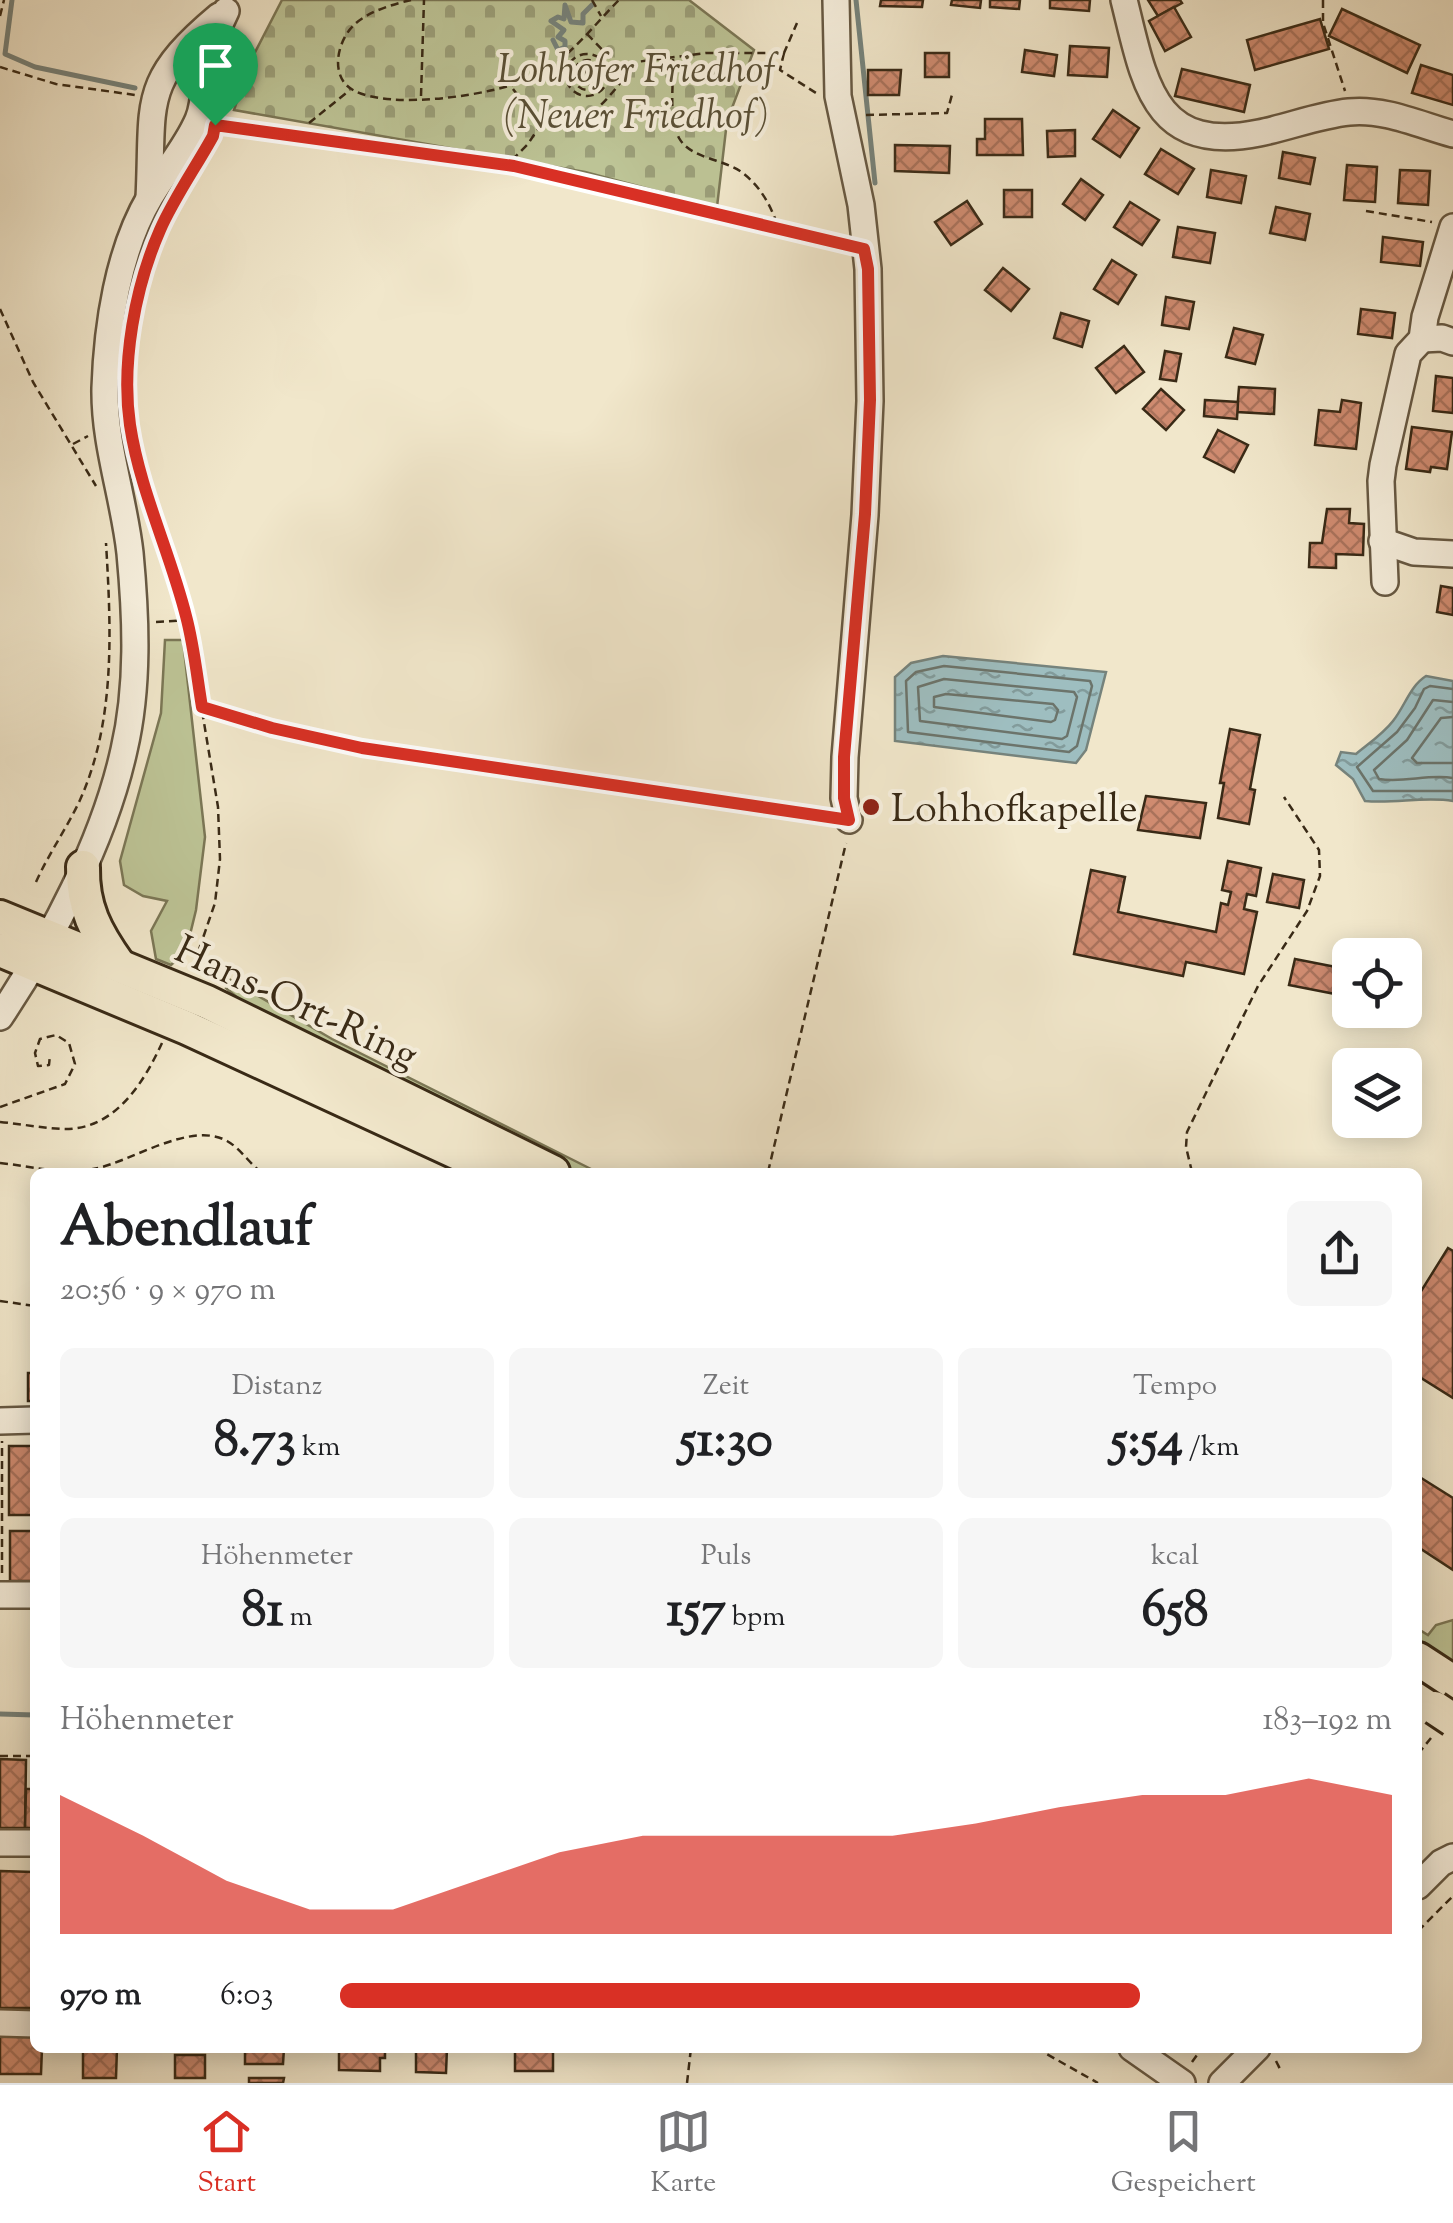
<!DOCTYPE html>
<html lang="de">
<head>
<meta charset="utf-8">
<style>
  :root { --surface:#fff; --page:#f6f6f6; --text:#202124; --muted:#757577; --line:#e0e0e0; --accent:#d93025 }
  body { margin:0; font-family:"Sorts Mill Goudy",serif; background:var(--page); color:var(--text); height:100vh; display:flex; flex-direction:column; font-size:38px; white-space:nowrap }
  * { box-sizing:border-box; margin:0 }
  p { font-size:32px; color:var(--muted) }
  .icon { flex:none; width:55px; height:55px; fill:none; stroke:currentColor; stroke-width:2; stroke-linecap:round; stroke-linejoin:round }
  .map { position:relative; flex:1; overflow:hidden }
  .side { position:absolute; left:30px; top:1168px; width:1392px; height:885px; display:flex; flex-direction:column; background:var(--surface); border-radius:15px; box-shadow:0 5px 25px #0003 }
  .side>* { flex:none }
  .buttons { position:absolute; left:1332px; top:938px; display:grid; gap:20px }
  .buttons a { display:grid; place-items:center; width:90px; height:90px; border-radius:15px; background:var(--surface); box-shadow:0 5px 25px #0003; font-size:50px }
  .pin { position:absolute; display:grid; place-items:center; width:85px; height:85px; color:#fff; margin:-102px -42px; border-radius:50% 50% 50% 0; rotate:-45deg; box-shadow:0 0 10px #0007 }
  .pin .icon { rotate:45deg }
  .round { display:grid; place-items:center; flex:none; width:105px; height:105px; border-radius:15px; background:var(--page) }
  .summary { display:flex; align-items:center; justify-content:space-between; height:170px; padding:0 30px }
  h1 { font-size:55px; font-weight:700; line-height:75px }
  .figures { display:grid; grid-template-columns:repeat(3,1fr); gap:15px; height:170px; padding:10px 30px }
  .figures div { display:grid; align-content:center; border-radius:15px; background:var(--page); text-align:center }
  .figures b { font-size:50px; font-weight:700 }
  .figures small { font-size:28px; font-weight:400 }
  .figures p { font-size:28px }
  .chart { height:280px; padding:20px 30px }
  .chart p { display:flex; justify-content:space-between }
  .chart svg { width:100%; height:180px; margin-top:10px; fill:var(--accent); opacity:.7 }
  ul { padding:0 30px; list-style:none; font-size:32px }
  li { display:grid; grid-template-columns:160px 120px 1fr; align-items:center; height:75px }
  li i { height:25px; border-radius:12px; background:var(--accent) }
  .menu { display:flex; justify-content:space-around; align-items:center; height:140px; border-top:2px solid var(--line); background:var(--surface); font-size:28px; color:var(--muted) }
  .menu a { display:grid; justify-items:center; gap:5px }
  .menu .selected { color:var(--accent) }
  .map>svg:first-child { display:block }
</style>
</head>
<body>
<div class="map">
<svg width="1453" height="2083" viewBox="0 0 1453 2083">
  <defs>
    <pattern id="cemetery-stones" width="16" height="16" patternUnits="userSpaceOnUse" patternTransform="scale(2.5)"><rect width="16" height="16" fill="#bdc496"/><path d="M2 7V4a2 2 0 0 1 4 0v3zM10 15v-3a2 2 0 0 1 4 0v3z" fill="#9b9f79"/></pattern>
    <pattern id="water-ripples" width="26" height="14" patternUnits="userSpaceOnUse" patternTransform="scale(2.5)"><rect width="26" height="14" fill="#9ebec0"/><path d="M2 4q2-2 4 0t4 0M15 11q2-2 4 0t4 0" fill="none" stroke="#829b9b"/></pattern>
    <pattern id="building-cross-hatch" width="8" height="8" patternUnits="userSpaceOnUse" patternTransform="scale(2.5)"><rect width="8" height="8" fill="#cf8b70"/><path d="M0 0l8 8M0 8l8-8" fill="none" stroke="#a9725b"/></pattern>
  </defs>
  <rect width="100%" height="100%" fill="#f1e7cb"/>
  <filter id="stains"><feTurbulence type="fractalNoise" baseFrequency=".002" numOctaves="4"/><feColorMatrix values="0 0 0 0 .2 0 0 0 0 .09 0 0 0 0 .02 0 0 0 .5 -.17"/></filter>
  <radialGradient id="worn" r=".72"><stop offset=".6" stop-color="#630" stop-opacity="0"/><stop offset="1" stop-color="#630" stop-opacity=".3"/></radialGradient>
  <g fill="#bdc496" stroke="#7b7756" stroke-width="2.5">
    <polygon points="165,640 183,640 205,837 196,910 186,951 171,965 156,959 151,931 167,901 143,896 124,885 120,861 161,713"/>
    <polygon points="229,979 332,1039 597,1172 576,1172 259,1016 226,988"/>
    <polygon points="1453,1620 1453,1672 1418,1649 1418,1629 1428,1635 1436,1625"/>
  </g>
  <polygon fill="url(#cemetery-stones)" stroke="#7b7756" stroke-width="2.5" points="282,0 689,0 754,50 727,121 717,207 585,172 234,110 250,62"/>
  <g fill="url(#water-ripples)" stroke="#76837c" stroke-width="2.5">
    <polygon points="943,656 1106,672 1086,750 1076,763 895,741 895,677 911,663"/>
    <path d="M1426,676L1453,681V801C1424,796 1395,804 1365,801L1353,779L1336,765L1341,752L1356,754C1368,744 1383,734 1393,721C1405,706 1410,686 1426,676Z"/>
  </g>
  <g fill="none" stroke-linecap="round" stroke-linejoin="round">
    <g stroke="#6c746b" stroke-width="2.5">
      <polygon points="944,666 1090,681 1092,686 1077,746 1069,752 908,732 906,681 916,672"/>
      <polygon points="944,679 1074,692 1077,697 1067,736 1062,739 920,721 918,687"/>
      <polyline points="1453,689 1430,686 1424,689 1415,708 1397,732 1357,767 1373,791 1453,791"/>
      <polygon points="946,694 1053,704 1058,710 1055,720 1051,722 934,707 934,697"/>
      <path d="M1453,702L1433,700L1407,740L1374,770L1379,779C1404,783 1428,774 1453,778"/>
      <polyline points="1453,717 1441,718 1412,758 1417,763 1453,763"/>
    </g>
    <g stroke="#76837c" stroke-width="5">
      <polyline points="12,0 5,54 35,67 135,88"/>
      <polyline points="856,0 875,183"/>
      <polyline points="553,40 558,50 565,47 565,41 558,37 564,30 551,21 558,17 564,19 565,5 571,22 583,23 583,14 592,5"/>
      <polyline points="0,1714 35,1715"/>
    </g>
  </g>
  <g fill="url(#building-cross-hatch)" stroke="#392a16" stroke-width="2.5">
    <polygon points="881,0 923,0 922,7 880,6"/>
    <polygon points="952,0 981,0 980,8 951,5"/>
    <polygon points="990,0 1020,0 1019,9 990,7"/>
    <polygon points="1050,0 1090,0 1089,11 1050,8"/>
    <polygon points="1148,0 1180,0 1182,3 1158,16"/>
    <polygon points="1174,7 1191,37 1165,51 1149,21"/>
    <polygon points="1342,9 1420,45 1407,73 1329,36"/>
    <polygon points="1320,19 1329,49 1255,70 1247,40"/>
    <polygon points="1070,46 1109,48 1107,77 1068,75"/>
    <polygon points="1025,50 1057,55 1054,76 1022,72"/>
    <rect x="925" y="53" width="24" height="24"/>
    <polygon points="1421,65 1453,75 1453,105 1412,93"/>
    <polygon points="1182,69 1250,85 1244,112 1175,96"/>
    <polygon points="868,70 901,70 899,95 868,95"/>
    <polygon points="1113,110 1139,128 1120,157 1093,139"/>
    <polygon points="985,119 1022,119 1023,155 977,155 977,139 985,139"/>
    <polygon points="1075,130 1075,156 1048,157 1047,131"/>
    <polygon points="895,145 950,146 949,173 895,171"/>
    <polygon points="1161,149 1194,169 1178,194 1145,174"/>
    <polygon points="1283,152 1315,158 1310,184 1279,178"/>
    <polygon points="1347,165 1377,167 1375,202 1344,200"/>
    <polygon points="1211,170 1246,176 1241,203 1207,197"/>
    <polygon points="1400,170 1430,171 1428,205 1398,203"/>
    <polygon points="1081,179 1103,195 1085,220 1063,204"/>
    <rect x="1004" y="190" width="28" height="27"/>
    <polygon points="967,201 982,224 951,245 935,222"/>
    <polygon points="1130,202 1159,220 1142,245 1114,227"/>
    <polygon points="1276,207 1310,214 1305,240 1270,233"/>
    <polygon points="1178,227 1215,233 1210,263 1173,257"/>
    <polygon points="1383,237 1423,242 1420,266 1381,262"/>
    <polygon points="1112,260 1136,275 1118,304 1094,289"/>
    <polygon points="1003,268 1029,289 1011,311 985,290"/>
    <polygon points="1166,297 1194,302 1189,329 1162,325"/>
    <polygon points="1361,309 1395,313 1392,338 1358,334"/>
    <polygon points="1061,313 1089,321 1082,347 1054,338"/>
    <polygon points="1234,328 1263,335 1255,364 1226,357"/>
    <polygon points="1124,346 1144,372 1116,393 1096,368"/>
    <polygon points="1165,351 1181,354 1176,381 1160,379"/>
    <polygon points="1436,376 1453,378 1453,413 1433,411"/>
    <polygon points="1239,387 1275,389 1274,414 1237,412"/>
    <polygon points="1161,389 1184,410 1166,430 1143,409"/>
    <polygon points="1205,400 1238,402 1237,419 1204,416"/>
    <polygon points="1342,400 1361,403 1356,449 1315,445 1319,410 1340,412"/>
    <polygon points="1412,427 1452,432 1447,469 1431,467 1430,472 1406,469"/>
    <polygon points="1218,430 1248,445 1234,472 1204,457"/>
    <polygon points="1327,509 1350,509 1349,523 1364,524 1363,555 1336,554 1336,568 1309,567 1310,543 1322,543"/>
    <polygon points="1441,586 1453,588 1453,615 1437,612"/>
    <polygon points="1230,729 1260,735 1250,789 1255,790 1249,824 1218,818 1224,783 1220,783"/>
    <polygon points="1146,796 1206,803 1200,838 1138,830"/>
    <polygon points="1228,861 1261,868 1256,896 1247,894 1244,909 1257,912 1244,974 1186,962 1183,976 1074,954 1091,870 1125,877 1118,912 1216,932 1221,903 1228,905 1231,892 1222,890"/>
    <polygon points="1273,874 1304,880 1299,908 1267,902"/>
    <polygon points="1295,959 1341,968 1335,994 1289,985"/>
    <polygon points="1448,1248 1453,1251 1453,1398 1418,1376 1418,1296"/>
    <rect x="28" y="1373" width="7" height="28"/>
    <rect x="9" y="1446" width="26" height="69"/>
    <polygon points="1418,1476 1453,1498 1453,1570 1418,1547"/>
    <rect x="10" y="1531" width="25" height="50"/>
    <polygon points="0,1759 26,1760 25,1828 0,1828"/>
    <polygon points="26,1789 35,1789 35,1828 25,1828"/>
    <polygon points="0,1871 34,1872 32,2008 0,2008"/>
    <polygon points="0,2036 35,2036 35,2048 42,2048 41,2074 0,2074"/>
    <polygon points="83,2048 117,2048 116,2078 83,2078"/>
    <polygon points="245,2048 284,2048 283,2064 245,2064"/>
    <polygon points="339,2048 385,2048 385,2058 380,2058 380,2071 339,2070"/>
    <polygon points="416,2048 447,2048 446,2073 416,2072"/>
    <rect x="515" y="2048" width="38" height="23"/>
    <rect x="175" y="2055" width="30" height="23"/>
    <polygon points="249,2078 284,2078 283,2083 249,2083"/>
  </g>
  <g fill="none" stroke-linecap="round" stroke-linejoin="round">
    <g stroke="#675943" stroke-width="30">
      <g id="minor">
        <polyline points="836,0 838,96 861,205 868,269 870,401 865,515 845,757 844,798 849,820"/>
        <path d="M1124,0C1144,79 1152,155 1259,133C1289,127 1319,115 1349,112C1383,108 1420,125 1453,134"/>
        <path d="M149,198C154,102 139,83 219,16"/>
        <polyline points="1422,339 1442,338 1453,342"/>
        <polyline points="1382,541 1414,552 1453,554"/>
        <polyline points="1385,582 1381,481 1383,465 1408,354 1422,339 1425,317 1453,227"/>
        <path d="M0,1017C52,939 104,841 124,750C139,686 136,617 130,553C124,498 104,444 105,388C107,326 118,251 150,197C165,171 186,148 198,120C205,104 204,85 206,68C209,47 217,30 226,11"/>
        <polyline points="0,1421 35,1420"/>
        <polyline points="0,1595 35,1595"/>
        <polyline points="0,1843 35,1843"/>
        <polyline points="1418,1886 1441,1863 1453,1857"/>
        <polyline points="0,2023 35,2024"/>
        <polyline points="1132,2048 1182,2083"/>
        <polyline points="1222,2083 1257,2048"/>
      </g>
    </g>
    <g stroke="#392a16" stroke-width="38">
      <g id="major">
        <path d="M83,867C82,907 96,933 119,965"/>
        <polyline points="0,917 207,1002 553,1172"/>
        <polyline points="0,950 187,1028 499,1172"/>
        <polyline points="1418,1659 1453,1682"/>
      </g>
    </g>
    <g stroke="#392a16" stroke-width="2.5" stroke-dasharray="8 5" stroke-linecap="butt">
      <path d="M411,0C394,4 369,11 355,24C337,40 329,77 353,90C390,111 496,95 534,77C567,61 593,26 619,0"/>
      <polyline points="592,0 601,16"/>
      <polyline points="1323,0 1323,23 1345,91"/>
      <polyline points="0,16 4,0"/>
      <polyline points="587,34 627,75 636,62 706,53 784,53 797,23"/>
      <polyline points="784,53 780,70 816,93"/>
      <circle cx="587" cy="75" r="21"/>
      <path d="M673,59C674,82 668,118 679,138C690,158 722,159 740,171C761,186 771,206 779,229"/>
      <circle cx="588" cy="75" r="15"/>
      <circle cx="588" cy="74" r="10"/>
      <polyline points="0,67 56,84 135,95"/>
      <polyline points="582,68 593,80"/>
      <path d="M513,89C529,111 555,129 584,117C600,110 615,89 626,76"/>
      <polyline points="421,96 424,0"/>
      <polyline points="866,115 947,113 953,91"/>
      <polyline points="309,123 350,90"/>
      <polyline points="217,125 514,167 842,244"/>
      <polyline points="512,160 528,144 545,118"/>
      <polyline points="1366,211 1432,222"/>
      <polyline points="0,309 33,382 96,486"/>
      <polyline points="136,310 161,227 189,180"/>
      <polyline points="134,318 129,375 130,425 144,482 187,620 218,807 220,859 215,903 193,967"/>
      <polyline points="73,444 88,436"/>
      <polyline points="156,622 187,620"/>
      <path d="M202,707C404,766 617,785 825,816"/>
      <path d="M36,882C49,853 67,828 80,800C116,720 111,628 106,543"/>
      <polyline points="0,1107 65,1084 75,1064 69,1043 56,1035 40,1039 35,1053 38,1066 49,1065 50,1055"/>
      <path d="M0,1122C21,1124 42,1128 62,1129C114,1131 143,1084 162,1043"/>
      <path d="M0,1163C31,1166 61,1175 93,1169C130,1163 190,1120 227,1141C240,1148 249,1163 261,1172"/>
      <polyline points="768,1172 846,843"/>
      <polyline points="1192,1172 1186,1147 1187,1132 1258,986 1307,911 1320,876 1319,850 1284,797"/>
      <polyline points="0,1301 35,1306"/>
      <polyline points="2,1573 2,1441"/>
      <polyline points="1418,1754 1431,1738"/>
      <polyline points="0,1756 35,1756"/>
      <polyline points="1418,1931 1453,1896"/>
      <polyline points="1036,2048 1098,2083"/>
      <polyline points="1276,2061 1281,2071"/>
      <polyline points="1192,2062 1202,2048"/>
      <polyline points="687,2083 691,2048"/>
    </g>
    <use href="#minor" stroke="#f6efdd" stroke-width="25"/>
    <use href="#major" stroke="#f1e7cb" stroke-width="32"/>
    <g stroke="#392a16" stroke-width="38" stroke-linecap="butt">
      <polyline id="major-bridge" points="1435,1708 1453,1720"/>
    </g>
    <use href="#major-bridge" stroke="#f1e7cb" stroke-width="32"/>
  </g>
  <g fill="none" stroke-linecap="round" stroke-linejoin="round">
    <g stroke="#fff" stroke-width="20">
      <path id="route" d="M215,125L514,166L864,249L868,269L870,400L865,514L844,757V798L849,820L362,748L272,728L202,707C197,677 194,646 186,616C170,552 140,491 130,425C121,363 135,287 160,230C174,198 196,167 213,136Z"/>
    </g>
    <use href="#route" stroke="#d93025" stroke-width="12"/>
  </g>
  <circle fill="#8f2418" stroke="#f6efdd" stroke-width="4" cx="871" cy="807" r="10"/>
  <g text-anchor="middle" stroke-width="8" stroke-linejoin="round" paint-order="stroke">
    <g font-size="40" font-style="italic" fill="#5a5036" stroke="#f6efdd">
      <text x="636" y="82">Lohhofer Friedhof<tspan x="636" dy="46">(Neuer Friedhof)</tspan></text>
    </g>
    <g font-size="40" fill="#392a16" stroke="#f6efdd" text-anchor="start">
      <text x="891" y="821">Lohhofkapelle</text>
    </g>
    <g font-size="40" fill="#392a16" stroke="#f6efdd">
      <text transform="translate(297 1001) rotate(25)" y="14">Hans-Ort-Ring</text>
    </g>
  </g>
  <rect width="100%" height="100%" filter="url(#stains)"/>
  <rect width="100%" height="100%" fill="url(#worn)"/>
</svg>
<div class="buttons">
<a><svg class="icon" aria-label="locate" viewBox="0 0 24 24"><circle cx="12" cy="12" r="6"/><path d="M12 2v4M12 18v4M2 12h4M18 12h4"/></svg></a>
<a><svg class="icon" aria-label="layers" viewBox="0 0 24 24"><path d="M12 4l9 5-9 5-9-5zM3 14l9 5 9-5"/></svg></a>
</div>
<div class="pin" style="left:215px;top:125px;background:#1e9e55"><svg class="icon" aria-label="arrive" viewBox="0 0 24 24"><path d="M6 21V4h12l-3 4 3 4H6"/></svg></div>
<section class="side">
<div class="summary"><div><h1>Abendlauf</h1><p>20:56 · 9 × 970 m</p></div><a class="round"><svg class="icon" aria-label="share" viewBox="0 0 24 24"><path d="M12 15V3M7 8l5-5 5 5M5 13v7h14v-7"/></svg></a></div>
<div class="figures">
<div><p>Distanz</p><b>8.73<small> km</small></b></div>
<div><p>Zeit</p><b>51:30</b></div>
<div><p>Tempo</p><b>5:54<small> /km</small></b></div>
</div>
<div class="figures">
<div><p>Höhenmeter</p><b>81<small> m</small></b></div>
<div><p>Puls</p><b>157<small> bpm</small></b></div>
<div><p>kcal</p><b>658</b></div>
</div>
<div class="chart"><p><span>Höhenmeter</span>183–192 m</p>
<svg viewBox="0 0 160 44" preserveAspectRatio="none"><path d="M0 44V10L10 20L20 31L30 38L40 38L50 31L60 24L70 20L80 20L90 20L100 20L110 17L120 13L130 10L140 10L150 6L160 10V44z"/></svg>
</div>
<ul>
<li><b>970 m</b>6:03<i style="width:76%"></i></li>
</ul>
</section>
</div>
<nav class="menu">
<a class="selected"><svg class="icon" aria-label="home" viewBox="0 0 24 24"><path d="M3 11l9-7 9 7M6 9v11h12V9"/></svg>Start</a>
<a><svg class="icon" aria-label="map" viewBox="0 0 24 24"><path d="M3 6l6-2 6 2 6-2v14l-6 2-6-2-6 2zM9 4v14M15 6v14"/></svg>Karte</a>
<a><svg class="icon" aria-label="saved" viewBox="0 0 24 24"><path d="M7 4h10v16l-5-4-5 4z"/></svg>Gespeichert</a>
</nav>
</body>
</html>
